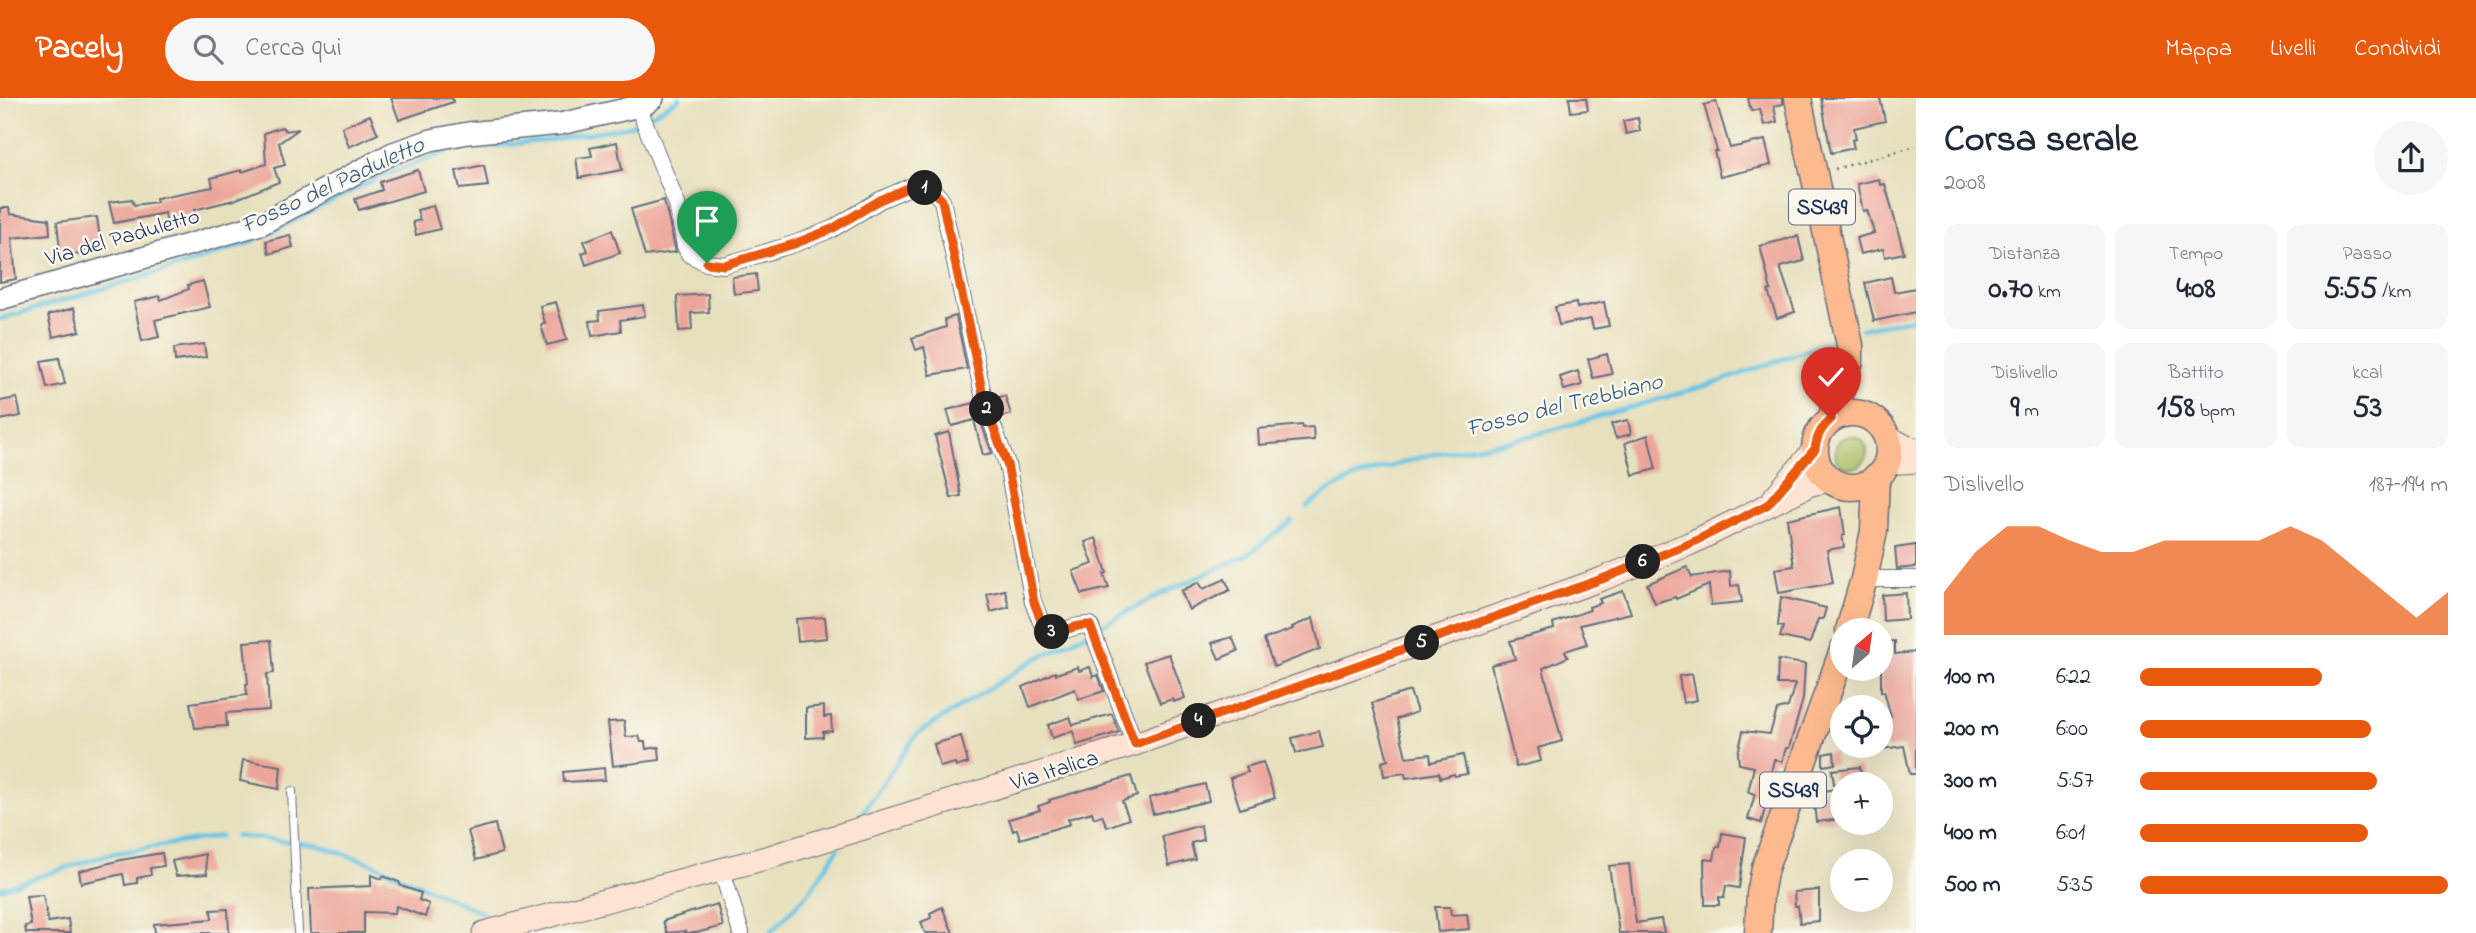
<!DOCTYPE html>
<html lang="it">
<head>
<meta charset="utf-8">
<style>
  :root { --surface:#fff; --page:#f6f6f7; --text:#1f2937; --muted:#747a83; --accent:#ea580c }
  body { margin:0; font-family:"Indie Flower",sans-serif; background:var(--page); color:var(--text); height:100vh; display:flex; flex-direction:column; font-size:26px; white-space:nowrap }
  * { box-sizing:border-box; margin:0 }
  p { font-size:23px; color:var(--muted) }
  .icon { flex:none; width:38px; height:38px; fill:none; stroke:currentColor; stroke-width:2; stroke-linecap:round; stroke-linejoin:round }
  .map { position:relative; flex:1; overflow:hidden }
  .details { display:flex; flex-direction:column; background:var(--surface); width:560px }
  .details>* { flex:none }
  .needle { width:46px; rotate:29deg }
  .fabs { position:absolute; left:1830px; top:520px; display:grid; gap:14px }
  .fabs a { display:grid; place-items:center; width:63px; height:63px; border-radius:50%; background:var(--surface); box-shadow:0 7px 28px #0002; font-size:35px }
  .pin { position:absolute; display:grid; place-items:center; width:60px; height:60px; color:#fff; margin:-72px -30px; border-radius:50% 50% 50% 0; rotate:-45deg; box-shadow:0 0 7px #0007 }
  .pin .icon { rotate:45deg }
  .km { position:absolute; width:35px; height:35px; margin:-18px; border-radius:50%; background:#222; color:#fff; font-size:19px; line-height:35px; text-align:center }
  .round { display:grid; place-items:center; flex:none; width:74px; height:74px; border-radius:37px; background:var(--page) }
  .summary { display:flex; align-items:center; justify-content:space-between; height:119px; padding:0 28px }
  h1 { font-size:38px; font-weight:700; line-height:52px }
  .figures { display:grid; grid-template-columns:repeat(3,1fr); gap:10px; height:119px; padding:7px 28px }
  .figures div { display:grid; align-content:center; border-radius:14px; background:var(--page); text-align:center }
  .figures b { font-size:30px; font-weight:700 }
  .figures small { font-size:19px; font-weight:400 }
  .figures p { font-size:19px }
  .chart { height:196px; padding:14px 28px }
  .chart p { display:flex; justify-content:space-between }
  .chart svg { width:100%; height:126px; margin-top:7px; fill:var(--accent); opacity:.7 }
  ul { padding:0 28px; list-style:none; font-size:23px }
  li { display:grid; grid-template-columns:112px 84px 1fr; align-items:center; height:52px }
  li i { height:18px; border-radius:9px; background:var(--accent) }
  header { display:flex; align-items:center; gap:42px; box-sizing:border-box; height:98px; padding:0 35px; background:var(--accent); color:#fff }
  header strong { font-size:33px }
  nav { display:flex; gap:38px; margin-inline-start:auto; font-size:24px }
  .search { width:490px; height:63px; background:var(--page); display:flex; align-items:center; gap:18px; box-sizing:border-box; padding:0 24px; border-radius:38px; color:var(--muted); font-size:26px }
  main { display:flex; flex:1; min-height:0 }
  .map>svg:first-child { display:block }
</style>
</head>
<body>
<header>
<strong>Pacely</strong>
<div class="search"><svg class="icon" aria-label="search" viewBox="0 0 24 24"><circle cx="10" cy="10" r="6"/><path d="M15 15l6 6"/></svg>Cerca qui</div>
<nav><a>Mappa</a><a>Livelli</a><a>Condividi</a></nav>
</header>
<main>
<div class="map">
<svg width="1916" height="835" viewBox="0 0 1916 835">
  <rect width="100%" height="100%" fill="#fbf7ec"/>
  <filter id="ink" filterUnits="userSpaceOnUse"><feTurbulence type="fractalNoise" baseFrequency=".0143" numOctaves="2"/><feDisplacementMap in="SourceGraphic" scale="14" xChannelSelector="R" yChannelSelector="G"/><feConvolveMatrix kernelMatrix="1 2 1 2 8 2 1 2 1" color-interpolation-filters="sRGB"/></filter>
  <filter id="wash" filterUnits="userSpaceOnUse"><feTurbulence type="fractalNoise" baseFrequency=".00686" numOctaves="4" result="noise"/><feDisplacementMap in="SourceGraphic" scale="28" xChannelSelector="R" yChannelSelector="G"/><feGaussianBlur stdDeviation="1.57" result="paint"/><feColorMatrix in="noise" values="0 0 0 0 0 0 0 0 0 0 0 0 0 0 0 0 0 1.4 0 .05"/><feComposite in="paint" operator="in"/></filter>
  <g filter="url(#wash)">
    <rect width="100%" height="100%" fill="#e7e0bd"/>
    <circle fill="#abbf63" stroke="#637760" stroke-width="2" cx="1851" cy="354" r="16"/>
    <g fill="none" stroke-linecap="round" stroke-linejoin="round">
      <g stroke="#65c4e3" stroke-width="4.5">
        <polyline points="648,19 680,0"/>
        <polyline points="0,221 194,164 249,145 382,78 452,52 545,43 630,28 640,23"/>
        <polyline points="1861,231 1916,220"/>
        <polyline points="1307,409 1330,392 1354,380 1428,357 1515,342 1559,330 1719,284 1832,243"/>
        <polyline points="1102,527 1161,496 1247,457 1292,423"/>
        <polyline points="860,718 917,636 1034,562 1088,535"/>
        <polyline points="236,738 317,747 371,765 483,815"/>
        <polyline points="0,791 110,756 221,738"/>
        <polyline points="770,835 809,794 838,751"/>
      </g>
    </g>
    <g id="blocks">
      <g fill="#eca59a">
        <polygon points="391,0 452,0 453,4 399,22"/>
        <polygon points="1569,0 1586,0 1588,12 1571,14"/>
        <polygon points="1748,0 1783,0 1783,6 1774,8 1777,24 1764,27 1760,11 1751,13"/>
        <polygon points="1821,0 1880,0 1885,23 1854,30 1856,41 1852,42 1854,50 1831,55"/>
        <polygon points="1716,3 1730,50 1765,42 1771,67 1720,79 1714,53 1717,53 1704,7"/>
        <polygon points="370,17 378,36 349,49 342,29"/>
        <polygon points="1638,20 1640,33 1626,36 1623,23"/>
        <polygon points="282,29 286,33 299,31 279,45 285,67 274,70 279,84 234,102 194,112 197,124 167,129 165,115 114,125 109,104 132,101 134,107 157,104 156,100 213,89 211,80 242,72 242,74 266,66 264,35"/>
        <polygon points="617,44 622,72 579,80 576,60 592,58 590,50"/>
        <polygon points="484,67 488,88 460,91 456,73"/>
        <polygon points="418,72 424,93 359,112 355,101 382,92 380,84"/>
        <polygon points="1879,81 1880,87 1885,86 1904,155 1885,159 1883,151 1860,156 1856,140 1874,135 1867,112 1863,113 1857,86"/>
        <polygon points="664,102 676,154 645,158 631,111"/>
        <polygon points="433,108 440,131 416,137 413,124 420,122 417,112"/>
        <polygon points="0,110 9,110 10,116 49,121 50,136 12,140 16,181 0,184"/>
        <polygon points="97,119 101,149 83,152 84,157 72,156 61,160 57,124"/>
        <polygon points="612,132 620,155 586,167 582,155 588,153 584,143"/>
        <polygon points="290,137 293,149 269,156 266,143"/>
        <polygon points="1798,138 1804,163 1780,169 1795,214 1777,220 1768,193 1771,192 1760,148"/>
        <polygon points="756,176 758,193 734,196 732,179"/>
        <polygon points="1891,179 1894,194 1916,190 1916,214 1874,223 1865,185"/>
        <polygon points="203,183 210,209 155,222 159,239 142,243 134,204 160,198 161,202 189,191 188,187"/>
        <polygon points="708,196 709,214 691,215 692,232 679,233 677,198"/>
        <polygon points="556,204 567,242 547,247 541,227 545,225 540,208"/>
        <polygon points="1604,204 1609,228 1593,231 1591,221 1559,227 1555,209 1576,205 1577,210"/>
        <polygon points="643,207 645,218 620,222 621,233 592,238 590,223 600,222 599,213"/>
        <polygon points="74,210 80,233 53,239 48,217"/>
        <polygon points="956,218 967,271 930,277 924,249 916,252 912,240 946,229 945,221"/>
        <polygon points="204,246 206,259 175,263 174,250"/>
        <polygon points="1607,256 1612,276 1593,280 1588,261"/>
        <polygon points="59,260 65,286 47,290 41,263"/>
        <polygon points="1578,273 1582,287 1564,292 1560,279"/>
        <polygon points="1005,298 1011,316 1001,319 994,300"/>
        <polygon points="17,300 21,318 0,322 0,303"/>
        <polygon points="974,305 992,355 983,357 974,322 952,328 947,312"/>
        <polygon points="1628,322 1631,336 1616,340 1611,326"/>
        <polygon points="1302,327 1303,330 1313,329 1314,342 1259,347 1258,331"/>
        <polygon points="949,334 961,398 951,400 935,338"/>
        <polygon points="1648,337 1656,371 1633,377 1625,345"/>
        <polygon points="1841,409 1845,437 1842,438 1844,449 1827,452 1833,485 1779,495 1775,471 1794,468 1787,421"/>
        <polygon points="1096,440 1107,475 1104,476 1109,490 1082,496 1073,473 1093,466 1085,444"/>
        <polygon points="1916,447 1916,469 1897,471 1895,450"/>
        <polygon points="1687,469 1692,479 1730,473 1731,488 1739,487 1742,504 1711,507 1709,487 1676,501 1675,499 1655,505 1647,486"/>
        <polygon points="1225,481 1230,492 1189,512 1181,493 1199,484 1203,491"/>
        <polygon points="1005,492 1009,509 991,514 987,496"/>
        <polygon points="1623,493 1631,515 1580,527 1587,546 1565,553 1568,559 1543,570 1562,643 1538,650 1541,663 1516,669 1491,567 1515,561 1510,543 1554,531 1553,525 1590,512 1589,509 1601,505 1599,501"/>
        <polygon points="1906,495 1907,521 1883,523 1882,497"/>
        <polygon points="1781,499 1826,510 1823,521 1818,521 1810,545 1780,539 1783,529 1778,528"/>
        <polygon points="825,519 827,540 798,543 796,521"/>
        <polygon points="1313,520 1320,551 1274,569 1264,541 1293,531 1292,529"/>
        <polygon points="1232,539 1238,553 1219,561 1212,545"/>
        <polygon points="271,542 274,575 267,576 269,612 226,615 227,628 195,630 190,605 247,597 246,586 248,586 244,544"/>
        <polygon points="1895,543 1895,556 1916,554 1916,676 1910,676 1904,648 1881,651 1881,619 1891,618 1884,593 1881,594 1881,544"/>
        <polygon points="1169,556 1185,600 1174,604 1173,601 1160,605 1144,564"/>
        <polygon points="1778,562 1805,566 1803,601 1789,650 1786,650 1782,664 1774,661 1768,688 1771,689 1761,725 1748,721 1755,696 1748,694 1754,669 1739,666 1738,656 1743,633 1770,636 1777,612 1788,609 1795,586 1777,586"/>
        <polygon points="1078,569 1079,573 1090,569 1093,579 1098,577 1104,593 1079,601 1075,591 1030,609 1023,589 1055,574 1056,576"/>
        <polygon points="1692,576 1697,602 1683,605 1679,578"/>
        <polygon points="1410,593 1417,614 1397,621 1406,659 1430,656 1431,664 1463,657 1467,676 1455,678 1454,676 1440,680 1439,675 1406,680 1405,675 1384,678 1382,664 1388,662 1372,605"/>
        <polygon points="824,608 824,619 831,618 832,633 823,634 823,639 806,640 806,610"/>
        <polygon points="1112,616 1119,634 1077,647 1073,633 1052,640 1048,627 1070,619 1073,627"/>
        <polygon points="624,623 626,639 639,638 641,644 645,644 646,651 659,649 660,662 613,668 608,624"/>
        <polygon points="1319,633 1323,649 1296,655 1292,640"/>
        <polygon points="961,638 968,665 956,669 955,665 940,669 934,646"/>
        <polygon points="1834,654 1835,666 1823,668 1823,656"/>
        <polygon points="243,662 281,668 279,691 240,683"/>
        <polygon points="1263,664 1275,700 1240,711 1230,680 1248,674 1246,669"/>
        <polygon points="1860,669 1863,686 1834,686 1832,672"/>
        <polygon points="604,670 605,682 564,684 563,674"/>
        <polygon points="1131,678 1137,698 1122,703 1129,721 1107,729 1102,717 1094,720 1092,714 1068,721 1070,726 1020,741 1017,731 1013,733 1009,721 1040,712 1038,708 1050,704 1049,702"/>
        <polygon points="1205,686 1209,703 1153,716 1149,700"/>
        <polygon points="1843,690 1843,721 1816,724 1814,705 1817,704 1816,694"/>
        <polygon points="495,726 502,755 476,762 468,733"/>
        <polygon points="1201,727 1203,742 1191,745 1195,761 1169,768 1162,738"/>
        <polygon points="1722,735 1746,739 1739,790 1726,788 1724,800 1719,799 1719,807 1705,807 1704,761 1714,762 1716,749 1720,749"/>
        <polygon points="162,755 164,768 150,770 151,777 137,780 137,785 125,787 123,776 81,785 79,773 121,762"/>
        <polygon points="205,756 207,776 176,778 172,763"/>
        <polygon points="1629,766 1636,825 1661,821 1664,835 1619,835 1609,768"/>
        <polygon points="371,777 382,781 383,778 399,784 401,788 421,795 419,802 429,806 425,819 396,808 395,815 364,814 364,835 311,835 309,791 371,788"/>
        <polygon points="1819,792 1819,823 1800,825 1798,808 1795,808 1794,794"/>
        <polygon points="43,797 48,824 68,821 70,835 26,835 25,828 31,827 26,798"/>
        <polygon points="717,806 723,828 696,835 685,835 685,833 667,835 663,823"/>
        <polygon points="942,809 953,835 925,835 921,824 931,820 930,815"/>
        <polygon points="1435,809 1450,809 1451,817 1467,816 1469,831 1438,834"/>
        <polygon points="228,811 229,835 155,835 154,826 212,821 211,812"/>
      </g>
    </g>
  </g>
  <g filter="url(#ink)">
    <use href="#blocks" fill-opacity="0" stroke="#626d7f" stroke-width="2"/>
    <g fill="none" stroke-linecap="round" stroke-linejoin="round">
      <g stroke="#626d7f" stroke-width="10">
        <polyline id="service" points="292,693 298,835"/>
      </g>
      <g stroke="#626d7f" stroke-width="18">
        <g id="minor">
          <path d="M638,8L677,106L685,148L689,156L707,165L724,167L794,146L832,131L880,102L912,88L931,90L942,102L985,306L1007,366L1033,504L1044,531C1065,538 1070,526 1090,527L1135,646"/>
          <polyline points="1864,481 1916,481"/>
          <polyline points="721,770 741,835"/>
        </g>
      </g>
      <g stroke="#626d7f" stroke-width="24">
        <polyline id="tertiary" points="0,201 261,126 393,55 431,42 468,35 560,26 644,7 653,0"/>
      </g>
      <g stroke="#626d7f" stroke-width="25">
        <g id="secondary">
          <polyline points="1886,338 1906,349 1916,352"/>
          <polyline points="1886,365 1916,363"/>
          <polyline points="1774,400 1815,351"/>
          <polyline points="484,835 773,758 1135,646 1602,481 1689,446 1811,386 1831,382"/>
        </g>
      </g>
      <g stroke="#626d7f" stroke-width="29">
        <g id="primary">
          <polyline points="1798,0 1850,247 1850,263 1831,321"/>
          <circle cx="1852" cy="352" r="37"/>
          <polyline points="1849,532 1864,481 1874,433 1876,379"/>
          <polyline points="1758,835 1760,796 1765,770 1843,552"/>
        </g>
      </g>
      <polyline stroke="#626d7f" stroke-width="2.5" stroke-dasharray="2 5" stroke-linecap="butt" points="1835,71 1916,48"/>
      <use href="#service" stroke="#fff" stroke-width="8"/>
      <use href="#minor" stroke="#fff" stroke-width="16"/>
      <use href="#tertiary" stroke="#fff" stroke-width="21"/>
      <use href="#secondary" stroke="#fee3d2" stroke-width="23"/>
      <use href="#primary" stroke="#fcba8e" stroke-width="26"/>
    </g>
  </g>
  <g fill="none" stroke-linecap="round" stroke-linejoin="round" filter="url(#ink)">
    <g stroke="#fff" stroke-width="14">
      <path id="route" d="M707,165L724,167L794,146L832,131L880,102L912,88L931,90L942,102L985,306L1007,366L1034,504L1044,531C1065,538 1070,526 1090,527L1135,646L1602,481L1689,446L1767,407L1815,351C1817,338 1821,330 1831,321"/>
    </g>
    <use href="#route" stroke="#ea580c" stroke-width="9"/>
  </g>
  <g text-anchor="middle" stroke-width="5" stroke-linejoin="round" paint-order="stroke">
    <g fill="#fbf7ec" stroke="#5e6b89" stroke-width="2">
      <rect x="1789" y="91.5" width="66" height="35" rx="5"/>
      <rect x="1760" y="674.5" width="66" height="35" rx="5"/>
    </g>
    <g font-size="21" font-weight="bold" fill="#1b2f5e">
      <text x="1822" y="116">SS439</text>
      <text x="1793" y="699">SS439</text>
    </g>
    <g font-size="23" fill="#1b2f5e" stroke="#fbf7ec">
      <text transform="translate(122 138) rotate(-16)" y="8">Via del Paduletto</text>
      <text transform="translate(1054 671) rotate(-17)" y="8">Via Italica</text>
    </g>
    <g font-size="24" font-style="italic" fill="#315c86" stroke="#fbf7ec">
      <text transform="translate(332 86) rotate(-25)" y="8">Fosso del Paduletto</text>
      <text transform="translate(1564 306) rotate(-14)" y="8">Fosso del Trebbiano</text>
    </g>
  </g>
</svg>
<div class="fabs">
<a><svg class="needle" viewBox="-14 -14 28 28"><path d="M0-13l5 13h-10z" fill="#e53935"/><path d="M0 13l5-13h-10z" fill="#747a83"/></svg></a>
<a><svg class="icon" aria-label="locate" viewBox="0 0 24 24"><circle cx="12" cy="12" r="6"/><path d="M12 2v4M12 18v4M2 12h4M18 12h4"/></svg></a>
<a>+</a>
<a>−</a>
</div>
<div class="pin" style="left:707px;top:165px;background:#1e9e55"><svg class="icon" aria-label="arrive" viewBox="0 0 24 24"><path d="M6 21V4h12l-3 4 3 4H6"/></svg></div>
<div class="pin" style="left:1831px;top:321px;background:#d93025"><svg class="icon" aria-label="check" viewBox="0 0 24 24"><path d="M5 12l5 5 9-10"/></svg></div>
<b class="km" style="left:925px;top:90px">1</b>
<b class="km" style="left:987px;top:311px">2</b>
<b class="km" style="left:1052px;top:534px">3</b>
<b class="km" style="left:1199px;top:623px">4</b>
<b class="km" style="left:1422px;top:545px">5</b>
<b class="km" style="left:1643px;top:464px">6</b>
</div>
<section class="details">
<div class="summary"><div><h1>Corsa serale</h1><p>20:08</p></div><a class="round"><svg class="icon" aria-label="share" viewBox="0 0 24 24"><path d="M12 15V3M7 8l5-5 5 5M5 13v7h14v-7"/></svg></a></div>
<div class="figures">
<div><p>Distanza</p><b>0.70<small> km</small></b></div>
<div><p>Tempo</p><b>4:08</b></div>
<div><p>Passo</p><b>5:55<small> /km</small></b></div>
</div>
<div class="figures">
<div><p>Dislivello</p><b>9<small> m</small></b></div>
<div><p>Battito</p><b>158<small> bpm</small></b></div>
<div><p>kcal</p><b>53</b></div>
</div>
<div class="chart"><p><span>Dislivello</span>187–194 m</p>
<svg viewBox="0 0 160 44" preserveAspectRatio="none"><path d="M0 44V29L10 15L20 6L30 6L40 11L50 15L60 15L70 11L80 11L90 11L100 11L110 6L120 11L130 20L140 29L150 38L160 29V44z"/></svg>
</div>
<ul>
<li><b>100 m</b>6:22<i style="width:59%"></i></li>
<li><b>200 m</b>6:00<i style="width:75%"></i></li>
<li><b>300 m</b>5:57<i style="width:77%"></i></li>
<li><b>400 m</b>6:01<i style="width:74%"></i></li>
<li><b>500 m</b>5:35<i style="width:100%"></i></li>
</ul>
</section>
</main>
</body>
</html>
